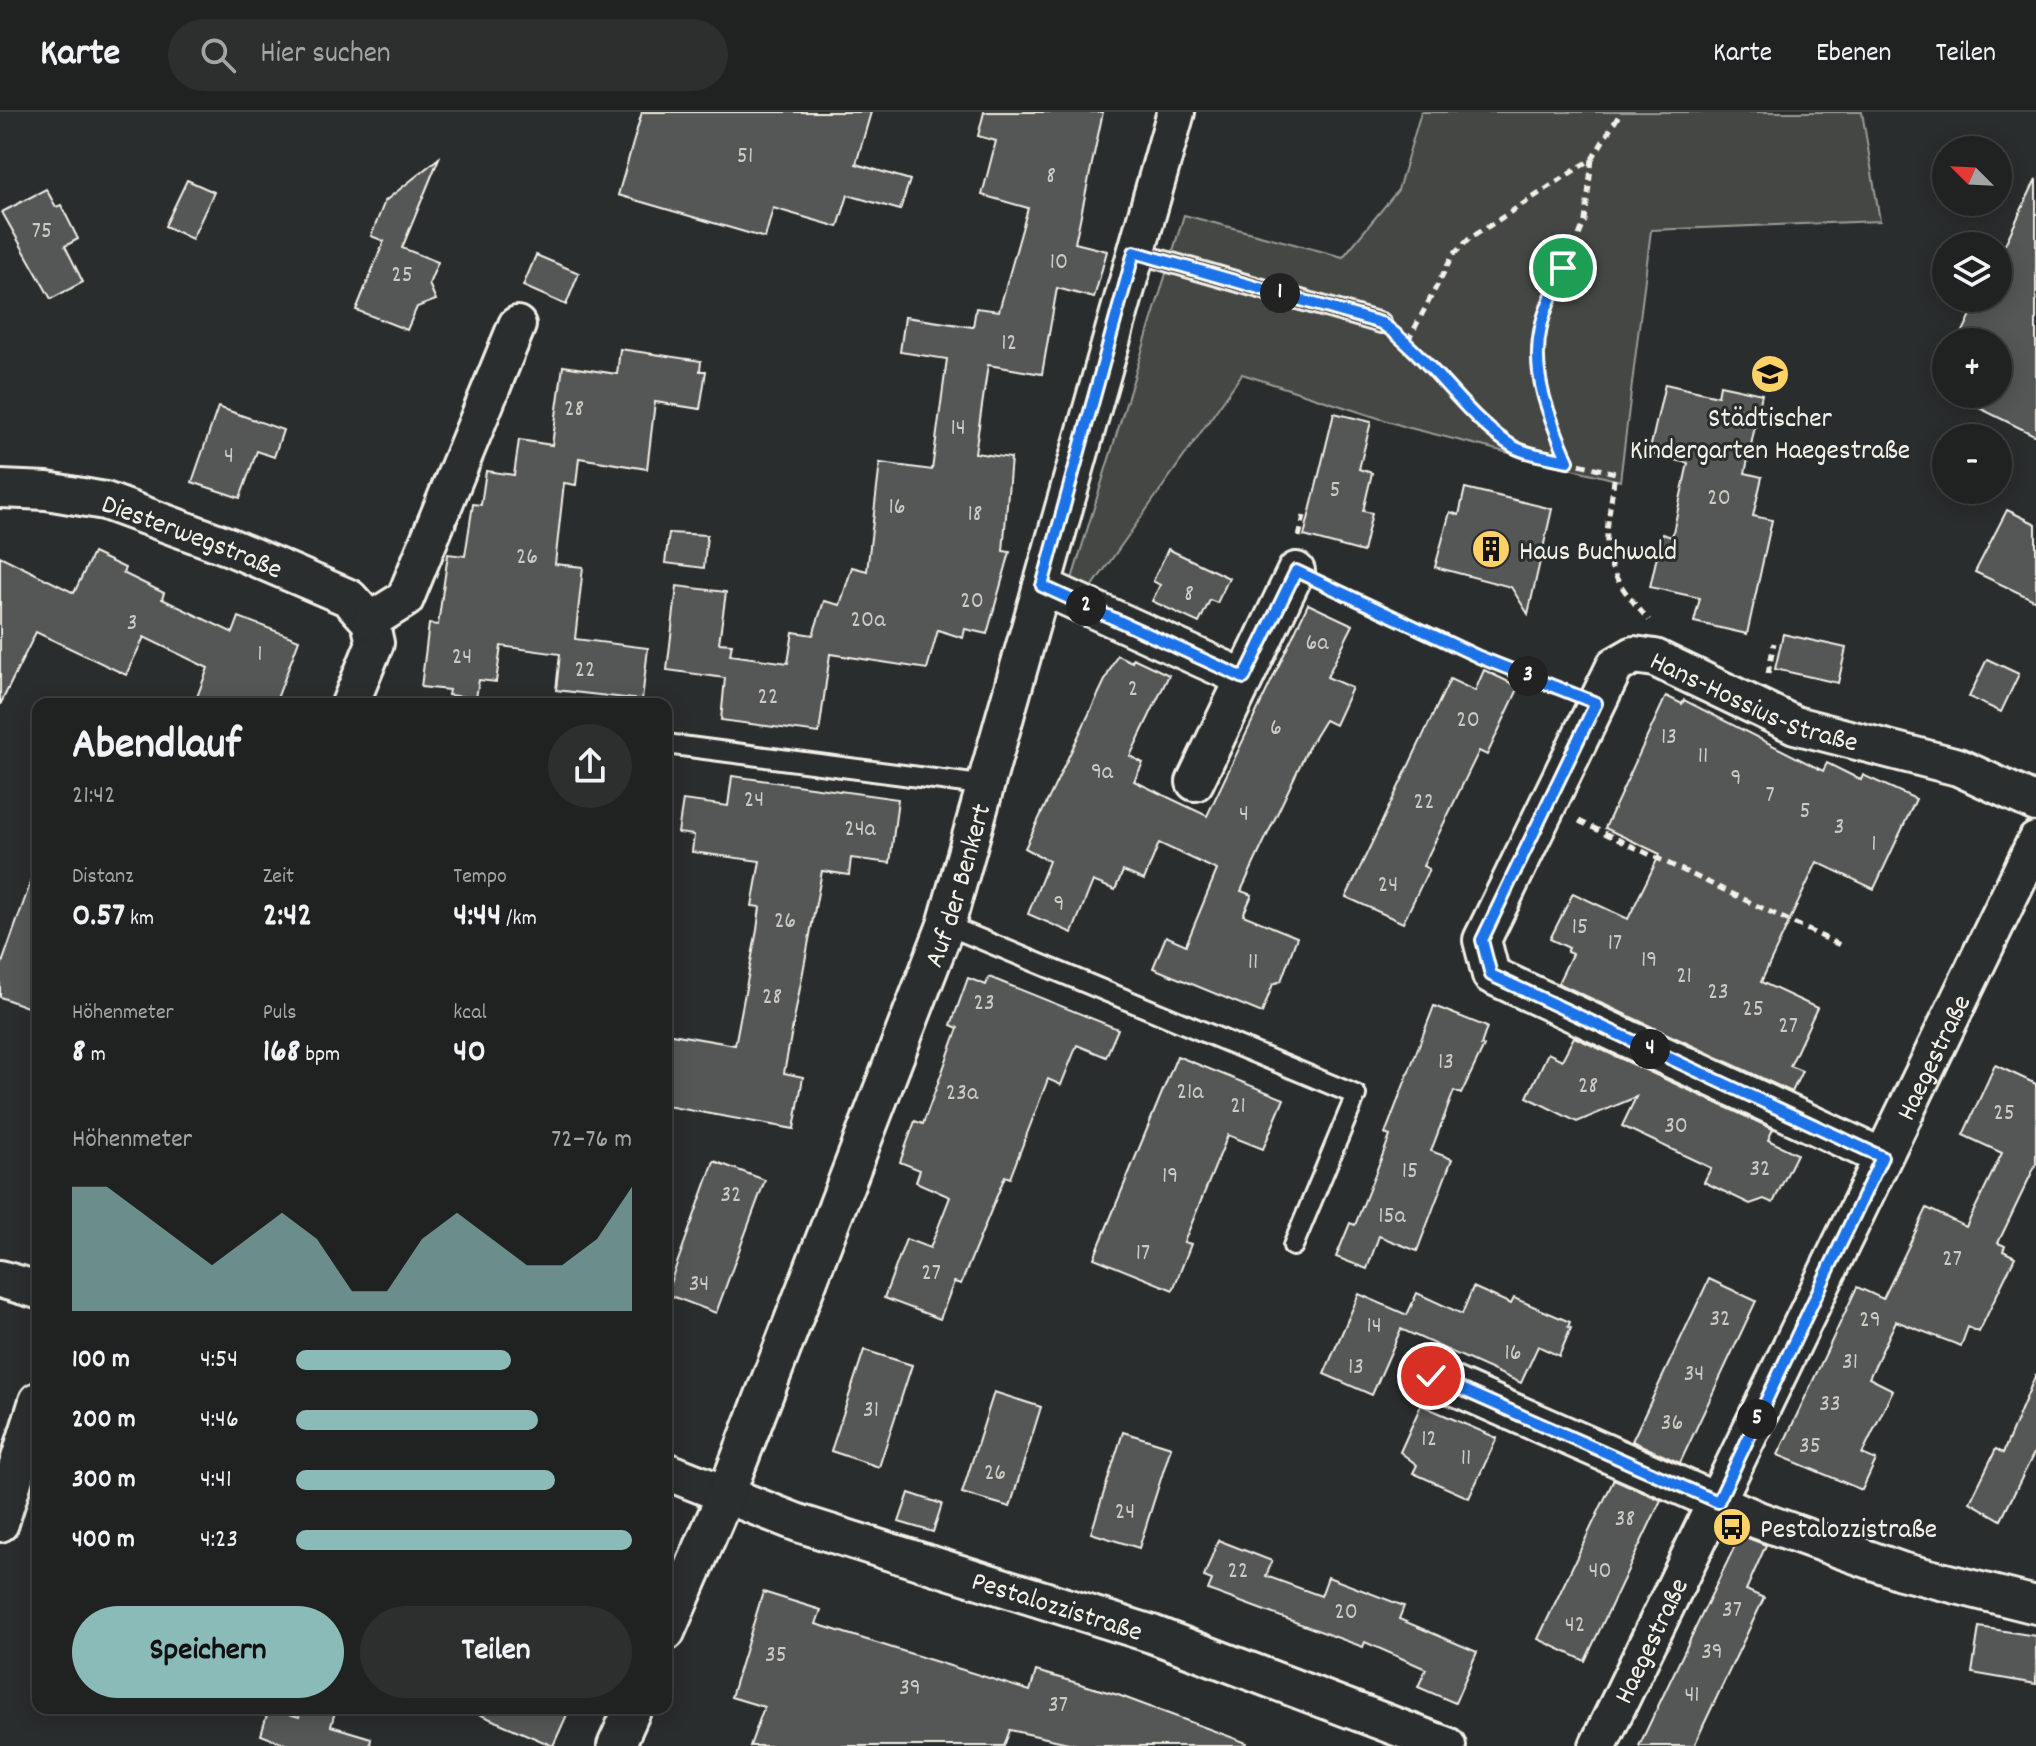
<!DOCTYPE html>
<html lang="de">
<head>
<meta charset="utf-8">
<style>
  :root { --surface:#202222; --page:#2d2f2f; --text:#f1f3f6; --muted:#a2a4a5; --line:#3d3f40; --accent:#8bbbb9 }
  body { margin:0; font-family:Dekko,sans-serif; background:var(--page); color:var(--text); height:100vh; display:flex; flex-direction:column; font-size:30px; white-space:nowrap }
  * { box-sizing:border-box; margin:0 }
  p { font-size:26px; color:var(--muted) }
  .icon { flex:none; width:44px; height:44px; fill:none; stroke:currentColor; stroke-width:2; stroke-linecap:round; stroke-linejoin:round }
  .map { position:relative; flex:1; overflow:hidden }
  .panel { position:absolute; left:32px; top:586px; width:640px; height:1016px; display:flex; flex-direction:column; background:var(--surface); border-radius:16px; box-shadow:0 4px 20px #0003,0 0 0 2px var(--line) }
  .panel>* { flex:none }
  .needle { width:52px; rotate:294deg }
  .controls { position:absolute; left:1932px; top:24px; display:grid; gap:16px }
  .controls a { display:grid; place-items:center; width:80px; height:80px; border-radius:50%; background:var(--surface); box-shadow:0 4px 20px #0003,0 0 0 2px var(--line); font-size:40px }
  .pin { position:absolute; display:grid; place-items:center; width:68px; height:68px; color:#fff; margin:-34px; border:4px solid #fff; border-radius:50%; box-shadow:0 2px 8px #0007 }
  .km { position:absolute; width:40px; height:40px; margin:-20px; border-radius:50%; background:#222; color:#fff; font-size:22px; line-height:40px; text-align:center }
  .round { display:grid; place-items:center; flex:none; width:84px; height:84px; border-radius:42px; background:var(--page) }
  .overview { display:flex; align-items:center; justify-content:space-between; height:136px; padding:0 40px }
  h1 { font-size:44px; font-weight:700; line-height:60px }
  .stats { display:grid; grid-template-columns:repeat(3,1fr); gap:12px; height:136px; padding:8px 40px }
  .stats div { display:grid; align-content:center }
  .stats b { font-size:34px; font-weight:700 }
  .stats small { font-size:22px; font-weight:400 }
  .stats p { font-size:22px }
  .chart { height:224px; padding:16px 40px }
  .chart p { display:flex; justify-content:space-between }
  .chart svg { width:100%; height:144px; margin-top:8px; fill:var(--accent); opacity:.7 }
  .button { display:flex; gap:16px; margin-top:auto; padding:16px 40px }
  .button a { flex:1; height:92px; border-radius:48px; background:var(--accent); color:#111; font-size:32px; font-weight:700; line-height:92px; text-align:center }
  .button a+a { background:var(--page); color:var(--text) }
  ul { padding:0 40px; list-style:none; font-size:26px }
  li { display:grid; grid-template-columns:128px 96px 1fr; align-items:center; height:60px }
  li i { height:20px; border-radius:10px; background:var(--accent) }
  header { display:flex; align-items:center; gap:48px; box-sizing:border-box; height:112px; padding:0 40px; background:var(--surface); border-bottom:2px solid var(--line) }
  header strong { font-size:38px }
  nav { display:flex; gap:44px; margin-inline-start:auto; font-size:28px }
  .search { width:560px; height:72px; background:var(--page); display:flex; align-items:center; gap:20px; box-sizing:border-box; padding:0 28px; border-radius:44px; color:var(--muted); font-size:30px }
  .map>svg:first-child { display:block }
</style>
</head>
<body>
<header>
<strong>Karte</strong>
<div class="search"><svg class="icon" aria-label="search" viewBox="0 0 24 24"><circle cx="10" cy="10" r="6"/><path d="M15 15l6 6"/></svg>Hier suchen</div>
<nav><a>Karte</a><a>Ebenen</a><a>Teilen</a></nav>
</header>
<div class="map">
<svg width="2036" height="1634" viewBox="0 0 2036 1634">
  <rect width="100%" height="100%" fill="#2a2d2e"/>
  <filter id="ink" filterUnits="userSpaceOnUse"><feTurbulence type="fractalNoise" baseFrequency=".0125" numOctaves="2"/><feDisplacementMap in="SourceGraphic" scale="16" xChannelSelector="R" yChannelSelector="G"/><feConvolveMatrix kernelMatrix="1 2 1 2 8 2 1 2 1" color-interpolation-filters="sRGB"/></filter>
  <g filter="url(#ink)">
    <polygon fill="#444645" stroke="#9c9c96" stroke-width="2" points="1421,0 1862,0 1880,109 1651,118 1620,369 1406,315 1242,262 1092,475 1072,467 1184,103 1343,145 1398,78"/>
    <g fill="#555756" stroke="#f4f1e8" stroke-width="2">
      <polygon points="642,0 871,0 856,52 910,68 900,98 848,83 838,115 773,96 765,126 618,83"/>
      <polygon points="984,0 1103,0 1075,131 1107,139 1094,186 1057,176 1042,262 988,253 975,341 1011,346 1003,439 1010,440 987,522 965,517 963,526 938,518 927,557 830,542 819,621 721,608 725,566 667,558 677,474 726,480 719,531 732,532 730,543 788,551 793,520 813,523 824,489 840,493 852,455 867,459 880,351 932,358 947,247 900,240 905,205 973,215 976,196 999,199 1028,96 982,83 996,29 978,24"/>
      <polygon points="439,46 402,136 438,150 429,172 436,188 417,195 407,218 356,198 384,129 371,124 385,89"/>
      <polygon points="2036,67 2036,324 1953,283 1998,282 1998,230 1958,230 1979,186 1998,186 1998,147"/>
      <polygon points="187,68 214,80 192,127 165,114"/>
      <polygon points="46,77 56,95 61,93 78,127 65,134 83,170 51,187 2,100"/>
      <polygon points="536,143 579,161 566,193 523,174"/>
      <polygon points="620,237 701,249 700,259 706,259 700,297 655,290 647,357 579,346 576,373 564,371 555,452 583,455 575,527 648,536 642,588 556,578 560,542 501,534 496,570 479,568 476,586 448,583 449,578 421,575 429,512 438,513 448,442 465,444 473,392 481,393 486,359 514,363 519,328 552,333 563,254 617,262"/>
      <polygon points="1665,272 1718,284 1720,273 1762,282 1745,361 1762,365 1753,404 1772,408 1747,522 1694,510 1700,486 1650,475 1662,422 1672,425 1688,351 1649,342"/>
      <polygon points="218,295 283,318 274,345 257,339 240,386 192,370"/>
      <polygon points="1334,301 1371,310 1359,357 1372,361 1363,399 1372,401 1363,440 1304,424"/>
      <polygon points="1465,376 1552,397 1528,502 1511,475 1435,455 1450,400 1459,403"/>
      <polygon points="2007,398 2036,412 2036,489 1975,460"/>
      <polygon points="669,421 707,423 704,456 665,451"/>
      <polygon points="1168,437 1229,466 1217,491 1210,488 1199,511 1152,489 1160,473 1153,469"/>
      <polygon points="93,441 125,456 123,461 164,481 162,487 233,521 239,505 299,528 275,592 216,592 197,585 208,556 144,525 126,563 36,520 0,593 0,444 74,481"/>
      <polygon points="1308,492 1353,513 1327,565 1352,576 1335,613 1325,608 1309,634 1241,779 1252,783 1243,803 1297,825 1281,869 1273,872 1262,901 1153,856 1166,824 1186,833 1217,758 1159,731 1144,768 1123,759 1115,778 1093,769 1072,821 1028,802 1049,749 1025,736 1117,543 1132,550 1133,546 1169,563 1130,644 1143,651 1134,669 1207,704"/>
      <polygon points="1783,522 1846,536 1838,571 1775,557"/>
      <polygon points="1987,547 2019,562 2001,600 1969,585"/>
      <polygon points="1484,558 1519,575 1487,643 1479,639 1423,754 1429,757 1403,811 1346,785 1450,567 1475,579"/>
      <polygon points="1666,584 1682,592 1684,588 1823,659 1827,651 1861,668 1863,663 1916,687 1874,777 1817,750 1761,870 1817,896 1790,954 1802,959 1792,980 1558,871 1572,842 1567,840 1569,836 1550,827 1573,781 1628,807 1660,742 1605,716"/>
      <polygon points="732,664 898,687 890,751 851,746 849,763 822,759 784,961 803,965 794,1017 666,994 666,921 735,933 757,818 760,795 752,794 760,749 692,740 694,723 678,721 683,688 728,694"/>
      <polygon points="34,761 38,762 38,899 0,885 0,857"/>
      <polygon points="989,865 1118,917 1106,945 1077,933 1061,973 1048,967 1010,1066 1005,1064 961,1172 954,1170 940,1207 884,1186 906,1127 930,1136 950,1085 916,1070 920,1058 900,1050 915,1009 923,1012 958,916 951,913 968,866 986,873"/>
      <polygon points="1434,894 1487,915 1481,933 1484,934 1461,982 1454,979 1431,1039 1452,1047 1417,1139 1379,1124 1367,1157 1336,1145 1350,1111 1355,1113 1390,1024 1385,1022"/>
      <polygon points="1574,925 1773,1017 1768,1028 1797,1042 1773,1091 1764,1087 1750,1092 1704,1070 1711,1056 1622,1014 1636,985 1577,1010 1527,985 1548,941 1562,948"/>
      <polygon points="1177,944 1284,987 1263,1037 1228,1023 1184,1130 1191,1132 1173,1178 1094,1146"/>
      <polygon points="1995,953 2036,972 2036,1052 1998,1131 2005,1134 2003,1139 2015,1145 1979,1220 1968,1215 1961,1234 1896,1209 1869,1266 1893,1278 1862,1342 1876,1348 1862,1378 1778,1343 1857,1175 1883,1187 1927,1096 1966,1115 2002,1041 1963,1023"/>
      <polygon points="714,1049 765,1068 716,1201 666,1182"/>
      <polygon points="1709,1167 1756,1189 1680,1351 1632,1329"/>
      <polygon points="1473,1175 1511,1192 1514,1186 1570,1210 1568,1215 1571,1216 1559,1244 1538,1234 1521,1271 1401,1217 1372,1283 1324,1262 1359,1182 1407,1203 1417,1181 1462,1202"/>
      <polygon points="864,1238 912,1253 879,1355 831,1339"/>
      <polygon points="2036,1262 2036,1337 2001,1408 1970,1390 1996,1337 2003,1341"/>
      <polygon points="994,1280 1041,1295 1010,1395 962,1381"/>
      <polygon points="1421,1293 1497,1326 1469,1386 1413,1361 1417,1353 1400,1340"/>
      <polygon points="1123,1320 1171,1335 1139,1436 1091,1421"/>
      <polygon points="1614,1367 1661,1388 1585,1549 1538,1527"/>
      <polygon points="909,1381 942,1392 933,1420 899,1410"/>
      <polygon points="1740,1423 1766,1433 1746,1478 1764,1486 1704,1612 1694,1634 1639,1634"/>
      <polygon points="1218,1428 1272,1449 1266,1464 1321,1484 1328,1465 1404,1494 1399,1507 1477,1540 1455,1591 1418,1575 1426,1557 1365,1530 1363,1535 1208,1478 1212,1468 1204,1465"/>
      <polygon points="763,1480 821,1498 816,1512 1030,1579 1036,1559 1118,1583 1247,1631 1246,1634 1082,1634 1010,1618 1004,1634 750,1634 764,1595 731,1585"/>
      <polygon points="1979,1515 2036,1524 2036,1572 1972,1561"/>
      <polygon points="269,1596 299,1605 301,1596 336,1596 331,1614 371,1626 370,1634 290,1634 261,1623"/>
      <polygon points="465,1596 570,1596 553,1634"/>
    </g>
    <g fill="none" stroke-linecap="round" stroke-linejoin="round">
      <g stroke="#f4f1e8" stroke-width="24">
        <g id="service">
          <polyline points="1134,140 1381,211"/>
          <polyline points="666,632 988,674"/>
          <polyline points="946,813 1356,983 1293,1134"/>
        </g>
      </g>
      <g stroke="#f4f1e8" stroke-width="42">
        <g id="minor">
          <path id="s1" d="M0,377L47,379L105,389L230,435L349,486L370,509L375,531L350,592"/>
          <polyline points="1042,474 1244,566"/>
          <polyline points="370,509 405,487 517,213"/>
          <polyline points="1195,670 1296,459"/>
          <path id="s2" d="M1882,1045L1491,863L1482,828L1615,554L1634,543L1655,546L1795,613L1958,655L2036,691"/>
          <polyline points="0,1167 38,1178"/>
          <polyline points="1431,1264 1758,1408 1901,1459 2036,1493"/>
          <path id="s3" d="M666,1359L798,1411L1152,1522L1447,1634"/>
          <polyline points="0,1411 38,1289"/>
          <path id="s4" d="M666,1520L726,1382L946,813L1176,0"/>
          <polyline points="616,1634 633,1596"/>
          <path id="s5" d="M1598,1634L2036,729"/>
        </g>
      </g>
      <g stroke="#f4f1e8" stroke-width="5" stroke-dasharray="8 6" stroke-linecap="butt">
        <path d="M1403,226L1489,315L1515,336L1615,361C1605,437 1594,448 1649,508"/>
        <polyline points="1408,229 1453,143 1469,127 1592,47 1621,0"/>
        <polyline points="1568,348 1544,293 1537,251 1541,215 1585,109 1592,47"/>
        <polyline points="1299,425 1304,404"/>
        <polyline points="1329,475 1479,545 1565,578"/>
        <polyline points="1768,562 1774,531"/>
        <polyline points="1579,709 1842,834"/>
      </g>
      <use href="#service" stroke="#2a2d2e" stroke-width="18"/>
      <use href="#minor" stroke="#2a2d2e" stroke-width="36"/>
    </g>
  </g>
  <g fill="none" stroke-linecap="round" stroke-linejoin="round" filter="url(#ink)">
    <g stroke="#fff" stroke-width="16">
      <path id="route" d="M1431,1264L1718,1390L1882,1045L1491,863L1482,828L1596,591L1479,545L1296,459L1244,566L1042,474L1134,140L1381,211C1431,245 1465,306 1514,335C1528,343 1551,345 1568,349C1550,306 1530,263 1541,215C1545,195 1556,175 1563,156"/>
    </g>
    <use href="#route" stroke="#1a73e8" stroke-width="10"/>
  </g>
  <defs>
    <g id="school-disc" transform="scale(2)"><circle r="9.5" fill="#ffd166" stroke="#2a2d2e"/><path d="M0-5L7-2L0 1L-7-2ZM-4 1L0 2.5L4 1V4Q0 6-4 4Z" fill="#111"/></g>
    <g id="building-disc" transform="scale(2)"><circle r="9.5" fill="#ffd166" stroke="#2a2d2e"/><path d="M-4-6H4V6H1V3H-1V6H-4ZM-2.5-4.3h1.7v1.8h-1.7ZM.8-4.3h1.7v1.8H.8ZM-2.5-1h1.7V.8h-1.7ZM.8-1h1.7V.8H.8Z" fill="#111"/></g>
    <g id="bus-disc" transform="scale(2)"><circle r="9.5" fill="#ffd166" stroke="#2a2d2e"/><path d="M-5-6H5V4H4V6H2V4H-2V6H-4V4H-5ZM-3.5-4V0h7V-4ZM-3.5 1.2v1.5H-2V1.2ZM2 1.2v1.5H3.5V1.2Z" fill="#111"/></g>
  </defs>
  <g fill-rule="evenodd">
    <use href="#school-disc" x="1770" y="262"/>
    <use href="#building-disc" x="1491" y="437"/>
    <use href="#bus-disc" x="1732" y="1415"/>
  </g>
  <g text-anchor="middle" stroke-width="6" stroke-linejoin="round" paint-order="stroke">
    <g font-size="24" fill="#cccac4">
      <text x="745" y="50">51</text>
      <text x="1051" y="70">8</text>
      <text x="42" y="125">75</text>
      <text x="1059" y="156">10</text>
      <text x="402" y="169">25</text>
      <text x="1009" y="237">12</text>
      <text x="574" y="303">28</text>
      <text x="958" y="322">14</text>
      <text x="229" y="350">4</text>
      <text x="1335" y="384">5</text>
      <text x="1719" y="392">20</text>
      <text x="897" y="401">16</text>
      <text x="975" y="408">18</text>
      <text x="527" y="451">26</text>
      <text x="1189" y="488">8</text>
      <text x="972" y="495">20</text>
      <text x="868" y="514">20a</text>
      <text x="132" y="517">3</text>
      <text x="1317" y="537">6a</text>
      <text x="260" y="548">1</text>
      <text x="462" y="551">24</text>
      <text x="585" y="564">22</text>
      <text x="1133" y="583">2</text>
      <text x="768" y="591">22</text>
      <text x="1468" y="614">20</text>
      <text x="1276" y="622">6</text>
      <text x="1669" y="631">13</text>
      <text x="1703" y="650">11</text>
      <text x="1102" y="666">9a</text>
      <text x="1736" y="672">9</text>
      <text x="1770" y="689">7</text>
      <text x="754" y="694">24</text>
      <text x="1424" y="696">22</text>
      <text x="1805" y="705">5</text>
      <text x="1244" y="708">4</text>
      <text x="1839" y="721">3</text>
      <text x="860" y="723">24a</text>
      <text x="1874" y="738">1</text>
      <text x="1388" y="779">24</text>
      <text x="1059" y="798">9</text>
      <text x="785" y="815">26</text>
      <text x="1580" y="821">15</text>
      <text x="1615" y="837">17</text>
      <text x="1649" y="854">19</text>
      <text x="1253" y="856">11</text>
      <text x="1684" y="870">21</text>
      <text x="1718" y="886">23</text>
      <text x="772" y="891">28</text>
      <text x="984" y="897">23</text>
      <text x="1753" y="903">25</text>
      <text x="1788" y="920">27</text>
      <text x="1446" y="956">13</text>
      <text x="1588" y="980">28</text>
      <text x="1190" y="986">21a</text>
      <text x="962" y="987">23a</text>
      <text x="1238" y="1000">21</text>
      <text x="2004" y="1007">25</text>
      <text x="1676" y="1020">30</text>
      <text x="1760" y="1063">32</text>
      <text x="1410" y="1065">15</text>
      <text x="1170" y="1070">19</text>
      <text x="731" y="1089">32</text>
      <text x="1392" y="1110">15a</text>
      <text x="1143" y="1147">17</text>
      <text x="1952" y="1153">27</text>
      <text x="931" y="1167">27</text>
      <text x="699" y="1178">34</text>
      <text x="1720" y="1213">32</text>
      <text x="1870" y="1214">29</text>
      <text x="1374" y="1220">14</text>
      <text x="1513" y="1247">16</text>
      <text x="1850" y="1256">31</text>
      <text x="1356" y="1261">13</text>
      <text x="1694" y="1268">34</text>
      <text x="1830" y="1298">33</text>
      <text x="871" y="1304">31</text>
      <text x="1672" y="1317">36</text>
      <text x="1429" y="1333">12</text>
      <text x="1810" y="1340">35</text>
      <text x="1466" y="1352">11</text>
      <text x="995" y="1367">26</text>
      <text x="1125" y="1406">24</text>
      <text x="1625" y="1413">38</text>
      <text x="1238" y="1465">22</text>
      <text x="1600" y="1465">40</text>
      <text x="1732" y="1504">37</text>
      <text x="1346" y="1506">20</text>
      <text x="1575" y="1519">42</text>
      <text x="1712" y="1546">39</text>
      <text x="776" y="1549">35</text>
      <text x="910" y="1582">39</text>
      <text x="1692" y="1589">41</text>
      <text x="1058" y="1599">37</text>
    </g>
    <g font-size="28" fill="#f4f1e8" stroke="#2a2d2e" text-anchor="start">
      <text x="1770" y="314" text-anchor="middle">Städtischer<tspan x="1770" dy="32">Kindergarten Haegestraße</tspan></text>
      <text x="1519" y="447">Haus Buchwald</text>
      <text x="1760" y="1425">Pestalozzistraße</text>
    </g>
    <g font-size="28" fill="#f4f1e8" stroke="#2a2d2e">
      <text dy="10" stroke="none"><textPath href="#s1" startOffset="200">Diesterwegstraße</textPath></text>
      <text dy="10" stroke="none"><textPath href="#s2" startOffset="924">Hans-Hossius-Straße</textPath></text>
      <text dy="10" stroke="none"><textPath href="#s4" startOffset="802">Auf der Benkert</textPath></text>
      <text dy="10" stroke="none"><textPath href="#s5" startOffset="766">Haegestraße</textPath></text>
      <text dy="10" stroke="none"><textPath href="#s3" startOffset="414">Pestalozzistraße</textPath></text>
      <text dy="10" stroke="none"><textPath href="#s5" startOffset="118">Haegestraße</textPath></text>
    </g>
  </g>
</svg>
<div class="controls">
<a><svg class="needle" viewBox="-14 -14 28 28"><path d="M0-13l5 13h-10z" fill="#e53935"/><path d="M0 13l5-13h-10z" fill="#a2a4a5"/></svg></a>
<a><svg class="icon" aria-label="layers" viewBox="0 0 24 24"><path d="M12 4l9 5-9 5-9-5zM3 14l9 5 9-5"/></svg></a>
<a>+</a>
<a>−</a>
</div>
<div class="pin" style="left:1563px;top:156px;background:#1e9e55"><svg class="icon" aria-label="arrive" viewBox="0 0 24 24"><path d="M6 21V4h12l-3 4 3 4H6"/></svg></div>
<div class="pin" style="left:1431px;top:1264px;background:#d93025"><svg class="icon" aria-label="check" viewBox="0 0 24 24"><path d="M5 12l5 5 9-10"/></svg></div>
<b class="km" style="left:1280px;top:181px">1</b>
<b class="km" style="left:1086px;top:494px">2</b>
<b class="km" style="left:1528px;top:564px">3</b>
<b class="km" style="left:1650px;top:937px">4</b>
<b class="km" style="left:1757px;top:1307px">5</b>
<section class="panel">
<div class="overview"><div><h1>Abendlauf</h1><p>21:42</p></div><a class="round"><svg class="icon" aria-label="share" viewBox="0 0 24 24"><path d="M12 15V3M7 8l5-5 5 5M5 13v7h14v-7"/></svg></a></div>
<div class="stats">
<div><p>Distanz</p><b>0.57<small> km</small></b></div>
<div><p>Zeit</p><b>2:42</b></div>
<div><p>Tempo</p><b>4:44<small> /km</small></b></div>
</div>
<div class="stats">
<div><p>Höhenmeter</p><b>8<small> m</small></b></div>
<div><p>Puls</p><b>168<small> bpm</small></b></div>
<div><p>kcal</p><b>40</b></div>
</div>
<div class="chart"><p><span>Höhenmeter</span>72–76 m</p>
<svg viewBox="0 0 160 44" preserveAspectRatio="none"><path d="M0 44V6L10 6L20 14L30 22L40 30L50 22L60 14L70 22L80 38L90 38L100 22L110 14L120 22L130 30L140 30L150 22L160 6V44z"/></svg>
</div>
<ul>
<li><b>100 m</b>4:54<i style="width:64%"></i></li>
<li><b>200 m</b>4:46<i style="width:72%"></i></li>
<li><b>300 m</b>4:41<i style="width:77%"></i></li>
<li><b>400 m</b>4:23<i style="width:100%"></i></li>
</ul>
<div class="button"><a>Speichern</a><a>Teilen</a></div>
</section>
</div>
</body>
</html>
